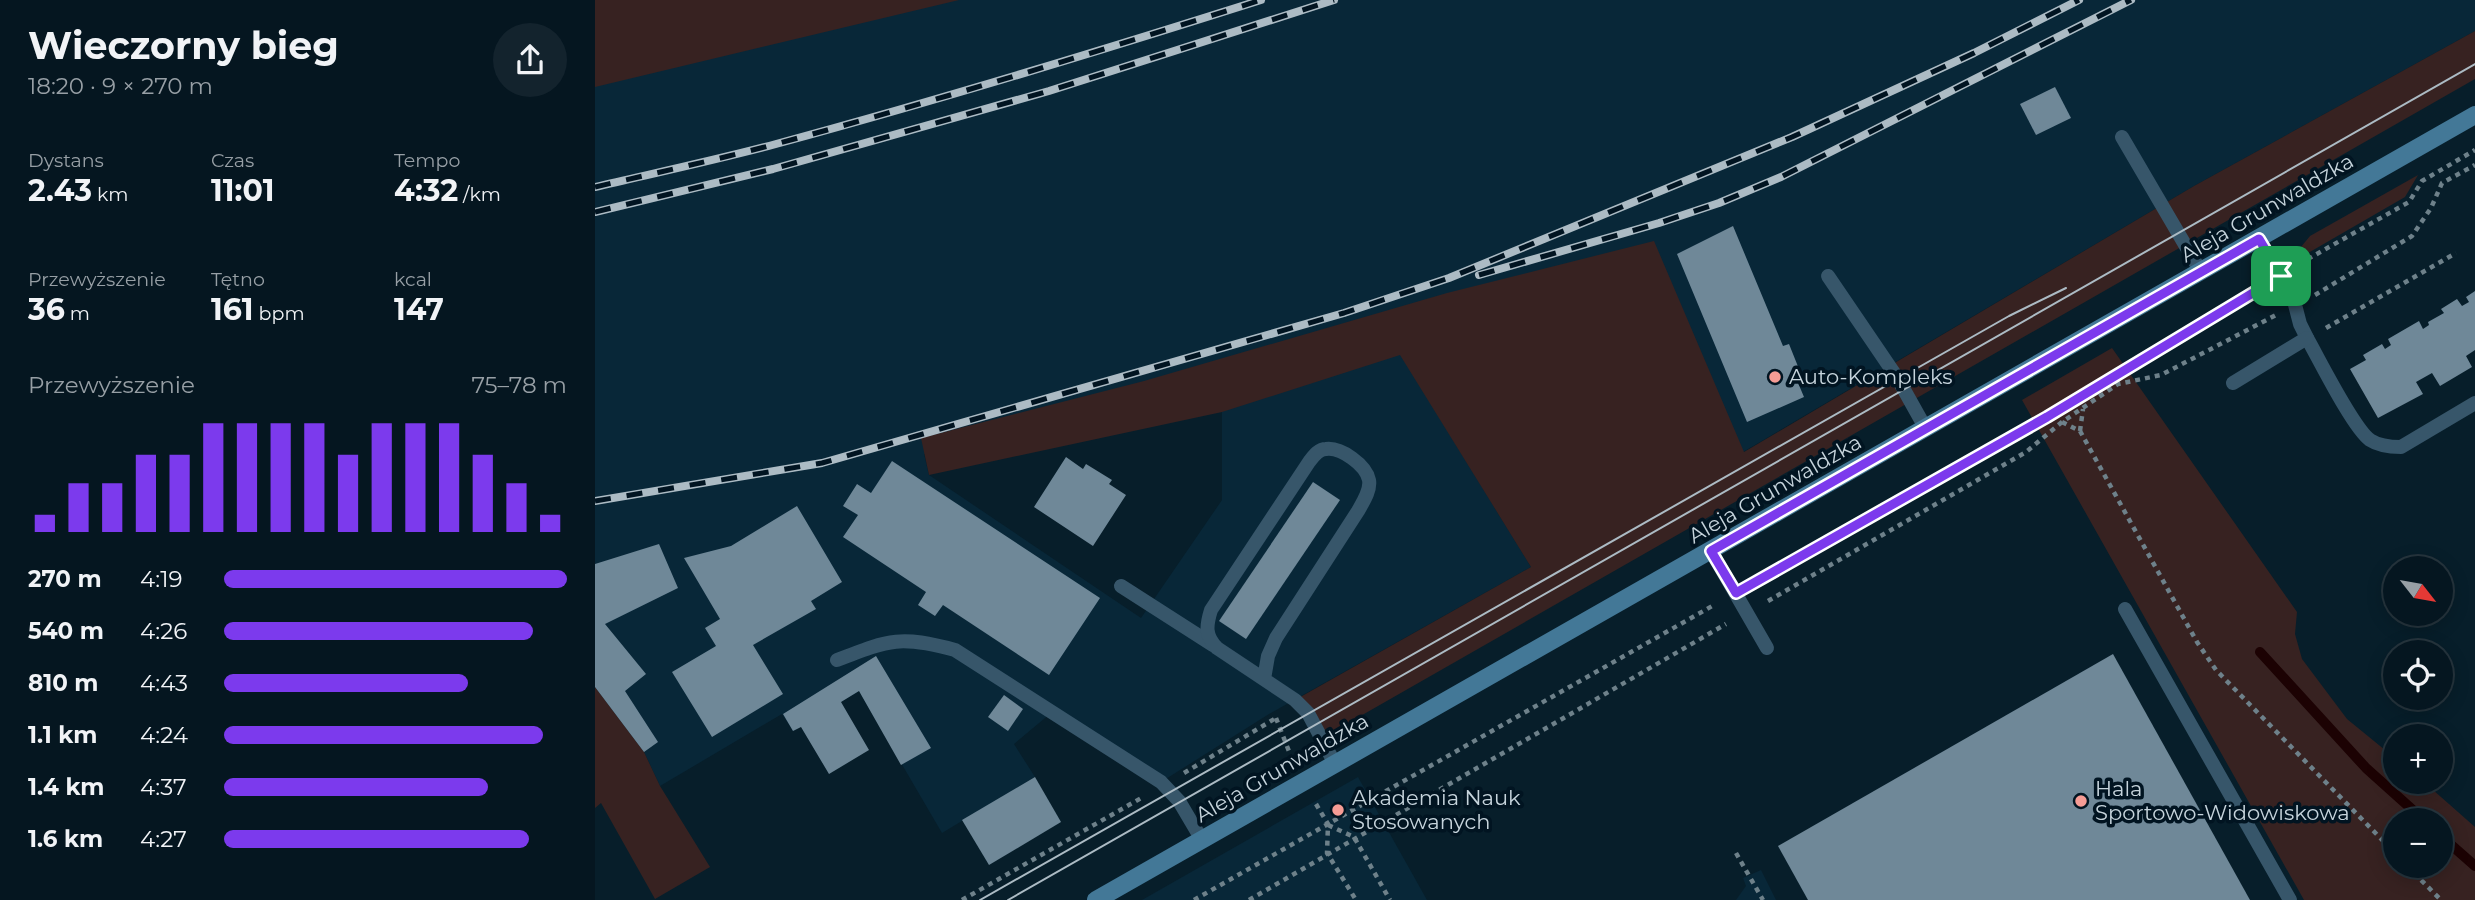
<!DOCTYPE html>
<html lang="pl">
<head>
<meta charset="utf-8">
<style>
  :root { --surface:#051620; --page:#13232d; --text:#f1f3f6; --muted:#979fa5; --line:#26353e; --accent:#7c3aed }
  body { margin:0; font-family:Montserrat,sans-serif; background:var(--page); color:var(--text); height:100vh; display:flex; flex-direction:column; font-size:26px; white-space:nowrap }
  * { box-sizing:border-box; margin:0 }
  p { font-size:23px; color:var(--muted) }
  .icon { flex:none; width:38px; height:38px; fill:none; stroke:currentColor; stroke-width:2; stroke-linecap:round; stroke-linejoin:round }
  .map { position:relative; flex:1; overflow:hidden }
  .drawer { display:flex; flex-direction:column; background:var(--surface); width:595px }
  .drawer>* { flex:none }
  .needle { width:46px; rotate:121deg }
  .controls { position:absolute; left:1788px; top:556px; display:grid; gap:14px }
  .controls a { display:grid; place-items:center; width:70px; height:70px; border-radius:50%; background:var(--surface); box-shadow:0 4px 18px #0003,0 0 0 2px var(--line); font-size:35px }
  .pin { position:absolute; display:grid; place-items:center; width:60px; height:60px; color:#fff; margin:-30px; border-radius:14px; box-shadow:0 4px 10px #0006 }
  .round { display:grid; place-items:center; flex:none; width:74px; height:74px; border-radius:37px; background:var(--page) }
  .summary { display:flex; align-items:center; justify-content:space-between; height:119px; padding:0 28px }
  h1 { font-size:38px; font-weight:700; line-height:52px }
  .stats { display:grid; grid-template-columns:repeat(3,1fr); gap:10px; height:119px; padding:7px 28px }
  .stats div { display:grid; align-content:center }
  .stats b { font-size:30px; font-weight:700 }
  .stats small { font-size:19px; font-weight:400 }
  .stats p { font-size:19px }
  .chart { height:196px; padding:14px 28px }
  .chart p { display:flex; justify-content:space-between }
  .chart svg { width:100%; height:126px; margin-top:7px; stroke:var(--accent); stroke-width:6 }
  ul { padding:0 28px; list-style:none; font-size:23px }
  li { display:grid; grid-template-columns:112px 84px 1fr; align-items:center; height:52px }
  li i { height:18px; border-radius:9px; background:var(--accent) }
  main { display:flex; flex:1; min-height:0 }
  .map>svg:first-child { display:block }
</style>
</head>
<body>
<main>
<section class="drawer">
<div class="summary"><div><h1>Wieczorny bieg</h1><p>18:20 · 9 × 270 m</p></div><a class="round"><svg class="icon" aria-label="share" viewBox="0 0 24 24"><path d="M12 15V3M7 8l5-5 5 5M5 13v7h14v-7"/></svg></a></div>
<div class="stats">
<div><p>Dystans</p><b>2.43<small> km</small></b></div>
<div><p>Czas</p><b>11:01</b></div>
<div><p>Tempo</p><b>4:32<small> /km</small></b></div>
</div>
<div class="stats">
<div><p>Przewyższenie</p><b>36<small> m</small></b></div>
<div><p>Tętno</p><b>161<small> bpm</small></b></div>
<div><p>kcal</p><b>147</b></div>
</div>
<div class="chart"><p><span>Przewyższenie</span>75–78 m</p>
<svg viewBox="0 0 160 44" preserveAspectRatio="none"><path d="M5 44V38M15 44V27M25 44V27M35 44V17M45 44V17M55 44V6M65 44V6M75 44V6M85 44V6M95 44V17M105 44V6M115 44V6M125 44V6M135 44V17M145 44V27M155 44V38"/></svg>
</div>
<ul>
<li><b>270 m</b>4:19<i style="width:100%"></i></li>
<li><b>540 m</b>4:26<i style="width:90%"></i></li>
<li><b>810 m</b>4:43<i style="width:71%"></i></li>
<li><b>1.1 km</b>4:24<i style="width:93%"></i></li>
<li><b>1.4 km</b>4:37<i style="width:77%"></i></li>
<li><b>1.6 km</b>4:27<i style="width:89%"></i></li>
</ul>
</section>
<div class="map">
<svg width="1880" height="900" viewBox="0 0 1880 900">
  <rect width="100%" height="100%" fill="#071e2a"/>
  <g fill="#082738" fill-rule="evenodd">
    <path d="M248,0H1880V31L1599,186L1148,452L806,355L936,567L674,714L566,782L456,713L419,744L440,777L347,833L264,691L198,731L187,714L65,786L49,752L0,687V60ZM627,412V500L546,618L334,475L329,454Z"/>
    <polygon points="763,777 832,900 547,900"/>
    <polygon points="1166,870 1181,900 1141,900 1151,886 1148,878"/>
  </g>
  <g fill="#372221" fill-rule="evenodd">
    <polygon points="0,0 364,0 0,87"/>
    <polygon points="1880,31 1880,79 727,738 700,700 936,567 805,355 627,412 334,475 326,438 549,381 852,293 1059,241 1149,452 1599,186"/>
    <polygon points="1823,175 1810,197 1701,260 1706,247 1715,236"/>
    <path d="M1517,348L1702,612L1700,634L1707,659L1752,719L1801,759V782H1829L1880,827V900H1709L1427,400ZM1801,821H1846V866H1801Z"/>
    <polygon points="0,687 49,752 65,786 115,867 60,899 6,803 0,808"/>
  </g>
  <g fill="none" stroke-linecap="round" stroke-linejoin="round">
    <g stroke="#1c0203" stroke-width="10">
      <polyline points="1665,652 1771,768 1830,821"/>
      <polyline points="1846,836 1880,866"/>
    </g>
  </g>
  <g fill="#6f8898">
    <polygon points="1460,87 1476,118 1441,135 1425,104"/>
    <polygon points="1138,226 1188,346 1194,344 1204,369 1198,371 1209,397 1152,422 1082,254"/>
    <polygon points="1880,291 1880,350 1871,356 1877,367 1845,386 1837,373 1821,382 1828,394 1783,418 1755,369 1771,360 1768,355 1787,344 1790,349 1796,345 1793,339 1824,321 1828,329 1834,325 1833,322 1849,313 1846,309 1862,299 1867,306 1874,302 1871,297"/>
    <polygon points="471,457 488,469 491,464 517,480 514,484 531,495 498,546 439,507"/>
    <polygon points="297,461 505,598 454,675 348,605 340,616 323,605 331,592 248,537 263,515 248,506 262,484 276,493"/>
    <polygon points="718,482 745,500 651,639 624,621"/>
    <polygon points="202,506 247,582 216,601 221,609 158,645 188,694 117,737 77,672 121,646 110,628 125,619 89,558 136,546"/>
    <polygon points="64,544 83,588 10,624 51,674 30,691 63,742 49,752 0,687 0,564"/>
    <polygon points="1518,654 1655,900 1213,900 1183,846"/>
    <polygon points="281,656 336,748 306,765 264,691 246,702 274,750 234,774 206,727 198,731 188,714"/>
    <polygon points="409,695 428,709 413,731 393,717"/>
    <polygon points="440,777 466,822 394,865 367,820"/>
  </g>
  <g fill="none" stroke-linecap="round" stroke-linejoin="round">
    <g stroke="#6e818a" stroke-width="4.5" stroke-dasharray="5 5" stroke-linecap="butt">
      <polyline points="1704,264 1814,202 1827,181 1880,150"/>
      <polyline points="1720,295 1817,236 1836,208 1847,183 1880,165"/>
      <polyline points="1731,328 1861,253"/>
      <polyline points="1467,422 1485,431 1602,642 1621,670 1801,854"/>
      <polyline points="1485,431 1488,409"/>
      <polyline points="1161,582 1452,417 1667,287"/>
      <polyline points="1173,601 1431,452 1467,422 1523,384 1566,375 1681,315"/>
      <polyline points="681,718 697,759"/>
      <polyline points="589,773 681,718"/>
      <polyline points="721,804 733,824 732,853 761,900"/>
      <polyline points="733,825 759,837 795,900"/>
      <polyline points="1141,853 1168,900"/>
      <polyline points="1812,866 1846,900"/>
      <polyline points="367,900 548,797"/>
      <polyline points="599,900 1119,605"/>
      <polyline points="654,900 1131,624"/>
    </g>
    <g stroke="#37566a" stroke-width="14">
      <polyline points="1527,137 1606,272"/>
      <path d="M1664,239L1698,297L1705,324L1712,338C1724,359 1758,428 1775,440C1784,446 1795,447 1806,447L1880,403"/>
      <polyline points="1233,276 1303,379 1331,429"/>
      <polyline points="1638,383 1712,338"/>
      <polyline points="1116,551 1172,648"/>
      <polyline points="526,586 618,645"/>
      <polyline points="1530,609 1695,900"/>
      <path d="M242,660C294,640 304,635 360,650L566,782L584,801L607,840"/>
      <path d="M669,679L673,656L681,638L763,511C768,502 776,490 774,480C771,465 746,447 731,449C723,449 718,457 714,462L616,610C611,626 610,636 622,648L700,700L713,713L740,764"/>
    </g>
    <polyline stroke="#437897" stroke-width="18" points="501,900 1880,115"/>
    <g stroke="#acbbc4" stroke-width="2">
      <polyline points="385,900 1414,316 1471,288"/>
      <polyline points="413,900 1880,64"/>
    </g>
    <g stroke="#acbbc4" stroke-width="8">
      <g id="rail">
        <path d="M0,187C60,173 121,160 181,144C344,100 505,51 666,0"/>
        <polyline points="0,212 178,169 454,91 739,0"/>
        <polyline points="884,275 1064,223 1124,203 1186,177 1536,0"/>
        <polyline points="0,501 227,463 749,313 854,278 1197,137 1379,53 1484,0"/>
      </g>
    </g>
    <use href="#rail" stroke="#011421" stroke-width="5" stroke-dasharray="16" stroke-linecap="butt"/>
  </g>
  <g fill="none" stroke-linecap="round" stroke-linejoin="round">
    <g stroke="#fff" stroke-width="14">
      <polygon id="route" points="1664,239 1686,276 1452,417 1141,593 1116,551"/>
    </g>
    <use href="#route" stroke="#7c3aed" stroke-width="9"/>
  </g>
  <g fill="#f59c95" stroke="#011421" stroke-width="2.5">
    <circle cx="1180" cy="377" r="7"/>
    <circle cx="1486" cy="801" r="7"/>
    <circle cx="743" cy="810" r="7"/>
  </g>
  <g text-anchor="middle" stroke-width="7" stroke-linejoin="round" paint-order="stroke">
    <g font-size="21" fill="#c6d4dc" stroke="#011421">
      <text transform="translate(1672 208) rotate(-30)" y="7">Aleja Grunwaldzka</text>
      <text transform="translate(1180 489) rotate(-30)" y="7">Aleja Grunwaldzka</text>
      <text transform="translate(687 768) rotate(-30)" y="7">Aleja Grunwaldzka</text>
    </g>
    <g font-size="21" fill="#c6d4dc" stroke="#011421" text-anchor="start">
      <text x="1194" y="384">Auto-Kompleks</text>
      <text x="1500" y="796">Hala<tspan x="1500" dy="24">Sportowo-Widowiskowa</tspan></text>
      <text x="757" y="805">Akademia Nauk<tspan x="757" dy="24">Stosowanych</tspan></text>
    </g>
  </g>
</svg>
<div class="controls">
<a><svg class="needle" viewBox="-14 -14 28 28"><path d="M0-13l5 13h-10z" fill="#e53935"/><path d="M0 13l5-13h-10z" fill="#979fa5"/></svg></a>
<a><svg class="icon" aria-label="locate" viewBox="0 0 24 24"><circle cx="12" cy="12" r="6"/><path d="M12 2v4M12 18v4M2 12h4M18 12h4"/></svg></a>
<a>+</a>
<a>−</a>
</div>
<div class="pin" style="left:1686px;top:276px;background:#1e9e55"><svg class="icon" aria-label="arrive" viewBox="0 0 24 24"><path d="M6 21V4h12l-3 4 3 4H6"/></svg></div>
</div>
</main>
</body>
</html>
